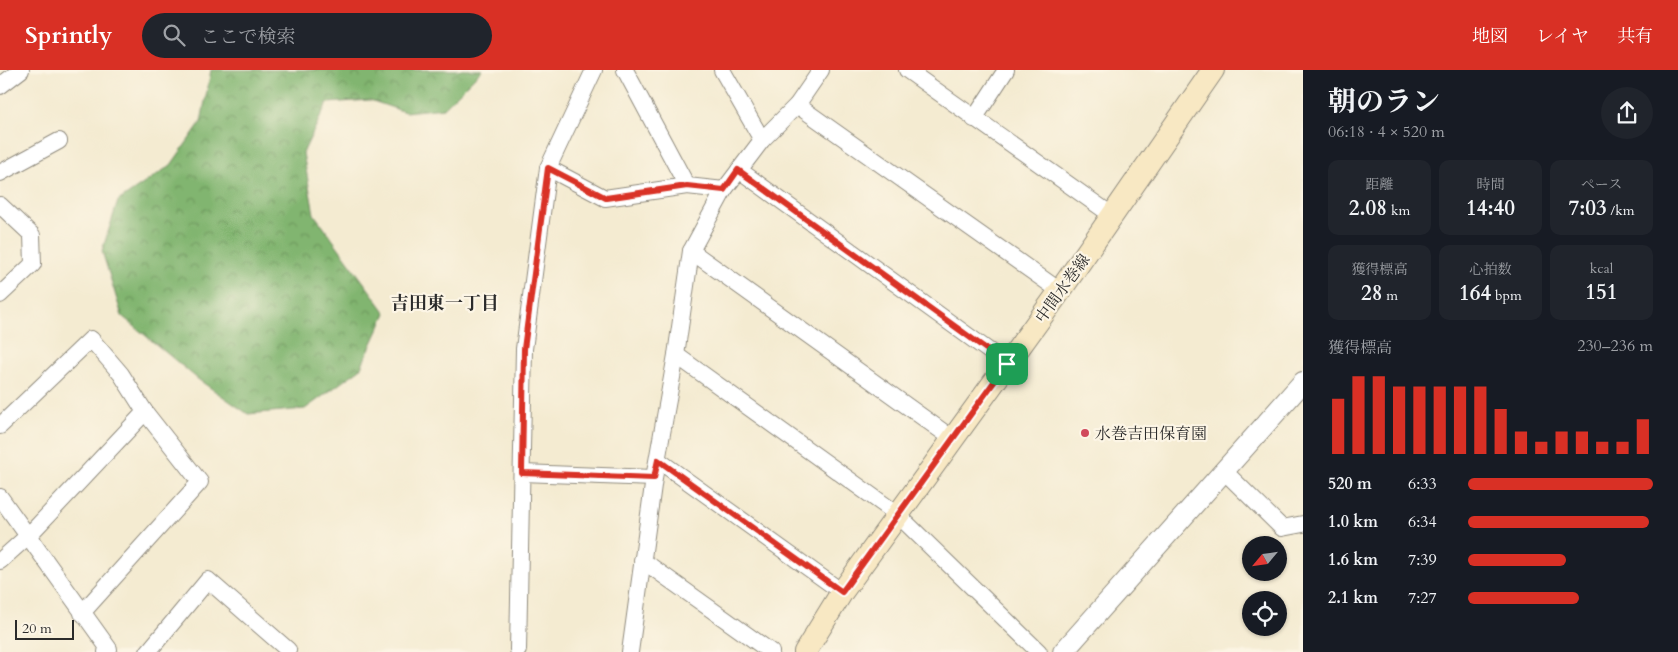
<!DOCTYPE html>
<html lang="ja">
<head>
<meta charset="utf-8">
<style>
  :root { --surface:#171b24; --page:#20242c; --text:#f1f3f6; --muted:#9ea1a6; --accent:#d93025 }
  body { margin:0; font-family:Cardo,"Noto Serif JP",serif; background:var(--page); color:var(--text); height:100vh; display:flex; flex-direction:column; font-size:19px; white-space:nowrap }
  * { box-sizing:border-box; margin:0 }
  p { font-size:16px; color:var(--muted) }
  .icon { flex:none; width:28px; height:28px; fill:none; stroke:currentColor; stroke-width:2; stroke-linecap:round; stroke-linejoin:round }
  .map { position:relative; flex:1; overflow:hidden }
  .sheet { display:flex; flex-direction:column; background:var(--surface); width:375px }
  .sheet>* { flex:none }
  .needle { width:32px; rotate:241deg }
  .tools { position:absolute; left:1242px; top:466px; display:grid; gap:10px }
  .tools a { display:grid; place-items:center; width:45px; height:45px; border-radius:50%; background:var(--surface); box-shadow:0 1px 4px #0004; font-size:25px }
  .scale { position:absolute; left:15px; bottom:12px; width:59px; box-sizing:border-box; padding-left:5px; border:2px solid #2b2b2b; border-top:0; font-size:14px; line-height:18px; white-space:nowrap; color:#2b2b2b; -webkit-text-stroke:4px #fcf5e5; paint-order:stroke }
  .pin { position:absolute; display:grid; place-items:center; width:42px; height:42px; color:#fff; margin:-21px; border-radius:10px; box-shadow:0 2px 8px #0006 }
  .round { display:grid; place-items:center; flex:none; width:52px; height:52px; border-radius:26px; background:var(--page) }
  .summary { display:flex; align-items:center; justify-content:space-between; height:85px; padding:0 25px }
  h1 { font-size:28px; font-weight:700; line-height:38px }
  .metrics { display:grid; grid-template-columns:repeat(3,1fr); gap:8px; height:85px; padding:5px 25px }
  .metrics div { display:grid; align-content:center; border-radius:10px; background:var(--page); text-align:center }
  .metrics b { font-size:21px; font-weight:700 }
  .metrics small { font-size:14px; font-weight:400 }
  .metrics p { font-size:14px }
  .chart { height:140px; padding:10px 25px }
  .chart p { display:flex; justify-content:space-between }
  .chart svg { width:100%; height:90px; margin-top:5px; stroke:var(--accent); stroke-width:6 }
  ul { padding:0 25px; list-style:none; font-size:16px }
  li { display:grid; grid-template-columns:80px 60px 1fr; align-items:center; height:38px }
  li i { height:12px; border-radius:6px; background:var(--accent) }
  header { display:flex; align-items:center; gap:30px; box-sizing:border-box; height:70px; padding:0 25px; background:var(--accent); color:#fff }
  header strong { font-size:24px }
  nav { display:flex; gap:28px; margin-inline-start:auto; font-size:18px }
  .search { width:350px; height:45px; background:var(--page); display:flex; align-items:center; gap:12px; box-sizing:border-box; padding:0 18px; border-radius:28px; color:var(--muted); font-size:19px }
  main { display:flex; flex:1; min-height:0 }
  .map>svg:first-child { display:block }
</style>
</head>
<body>
<header>
<strong>Sprintly</strong>
<div class="search"><svg class="icon" aria-label="search" viewBox="0 0 24 24"><circle cx="10" cy="10" r="6"/><path d="M15 15l6 6"/></svg>ここで検索</div>
<nav><a>地図</a><a>レイヤ</a><a>共有</a></nav>
</header>
<main>
<div class="map">
<svg width="1303" height="582" viewBox="0 0 1303 582">
  <defs>
    <pattern id="forest-crowns" width="20" height="18" patternUnits="userSpaceOnUse" patternTransform="scale(1.25)"><rect width="20" height="18" fill="#81b56f"/><path d="M2 6a3 3 0 1 1 6 0M12 15a3 3 0 1 1 6 0" fill="none" stroke="#6a935b"/></pattern>
  </defs>
  <rect width="100%" height="100%" fill="#fcf5e5"/>
  <filter id="ink" filterUnits="userSpaceOnUse"><feTurbulence type="fractalNoise" baseFrequency=".02" numOctaves="2"/><feDisplacementMap in="SourceGraphic" scale="10" xChannelSelector="R" yChannelSelector="G"/><feConvolveMatrix kernelMatrix="1 2 1 2 8 2 1 2 1" color-interpolation-filters="sRGB"/></filter>
  <filter id="wash" filterUnits="userSpaceOnUse"><feTurbulence type="fractalNoise" baseFrequency=".0096" numOctaves="4" result="noise"/><feDisplacementMap in="SourceGraphic" scale="20" xChannelSelector="R" yChannelSelector="G"/><feGaussianBlur stdDeviation="1.12" result="paint"/><feColorMatrix in="noise" values="0 0 0 0 0 0 0 0 0 0 0 0 0 0 0 0 0 1.4 0 .05"/><feComposite in="paint" operator="in"/></filter>
  <g filter="url(#wash)">
    <rect width="100%" height="100%" fill="#f4ebd1"/>
    <polygon fill="url(#forest-crowns)" stroke="#56704d" points="211,0 482,0 444,38 405,42 370,30 327,33 303,83 314,144 386,243 360,299 305,339 248,344 199,310 122,246 102,181 118,131 171,95 201,52"/>
  </g>
  <g filter="url(#ink)">
    <g fill="none" stroke-linecap="round" stroke-linejoin="round">
      <g stroke="#908b7e" stroke-width="18">
        <g id="minor">
          <polyline points="625,0 687,116"/>
          <polyline points="722,0 762,70"/>
          <polyline points="907,0 1113,146"/>
          <polyline points="0,16 21,0"/>
          <polyline points="797,35 1060,221"/>
          <polyline points="974,49 1006,0"/>
          <polyline points="548,98 605,128 687,116 724,120"/>
          <polyline points="739,100 1007,294"/>
          <polyline points="0,103 59,71"/>
          <polyline points="0,135 32,165 33,194 0,225"/>
          <polyline points="691,181 953,369"/>
          <polyline points="676,285 897,444 1039,582"/>
          <polyline points="0,356 91,269 121,304 145,342 200,412 82,543"/>
          <polyline points="658,390 842,522"/>
          <polyline points="1224,401 1282,458 1303,454"/>
          <polyline points="522,403 654,408"/>
          <polyline points="0,427 109,579 106,582"/>
          <polyline points="642,490 771,582"/>
          <polyline points="0,491 29,465 145,342"/>
          <polyline points="518,580 524,279 548,98 594,0"/>
          <polyline points="148,582 208,510 288,580 287,582"/>
          <polyline points="630,582 654,408 676,285 691,181 724,120 762,70 797,35 821,0"/>
        </g>
      </g>
      <g stroke="#908b7e" stroke-width="22">
        <polyline id="tertiary" points="1063,582 1303,312"/>
      </g>
      <g stroke="#908b7e" stroke-width="24">
        <polyline id="secondary" points="805,582 842,522 1060,221 1213,0"/>
      </g>
      <use href="#minor" stroke="#fff" stroke-width="16"/>
      <use href="#tertiary" stroke="#fff" stroke-width="20"/>
      <use href="#secondary" stroke="#f8e8c3" stroke-width="22"/>
    </g>
  </g>
  <g fill="none" stroke-linecap="round" stroke-linejoin="round" filter="url(#ink)">
    <g stroke="#fff" stroke-width="10">
      <polygon id="route" points="548,98 606,128 687,116 724,120 738,100 1007,294 842,522 658,390 654,408 522,403 524,279"/>
    </g>
    <use href="#route" stroke="#d93025" stroke-width="6"/>
  </g>
  <circle fill="#d1495b" stroke="#fcf5e5" stroke-width="2" cx="1085" cy="363" r="5"/>
  <g text-anchor="middle" stroke-width="4.5" stroke-linejoin="round" paint-order="stroke">
    <g font-size="16" fill="#2b2b2b" stroke="#fcf5e5">
      <text transform="translate(1062 218) rotate(-54)" y="6">中間水巻線</text>
    </g>
    <g font-size="16" fill="#2b2b2b" stroke="#fcf5e5" text-anchor="start">
      <text x="1095" y="369">水巻吉田保育園</text>
    </g>
    <g font-size="18" font-weight="bold" fill="#2b2b2b" stroke="#fcf5e5">
      <text x="445" y="239">吉田東一丁目</text>
    </g>
  </g>
</svg>
<div class="tools">
<a><svg class="needle" viewBox="-14 -14 28 28"><path d="M0-13l5 13h-10z" fill="#e53935"/><path d="M0 13l5-13h-10z" fill="#9ea1a6"/></svg></a>
<a><svg class="icon" aria-label="locate" viewBox="0 0 24 24"><circle cx="12" cy="12" r="6"/><path d="M12 2v4M12 18v4M2 12h4M18 12h4"/></svg></a>
</div>
<div class="scale">20 m</div>
<div class="pin" style="left:1007px;top:294px;background:#1e9e55"><svg class="icon" aria-label="arrive" viewBox="0 0 24 24"><path d="M6 21V4h12l-3 4 3 4H6"/></svg></div>
</div>
<section class="sheet">
<div class="summary"><div><h1>朝のラン</h1><p>06:18 · 4 × 520 m</p></div><a class="round"><svg class="icon" aria-label="share" viewBox="0 0 24 24"><path d="M12 15V3M7 8l5-5 5 5M5 13v7h14v-7"/></svg></a></div>
<div class="metrics">
<div><p>距離</p><b>2.08<small> km</small></b></div>
<div><p>時間</p><b>14:40</b></div>
<div><p>ペース</p><b>7:03<small> /km</small></b></div>
</div>
<div class="metrics">
<div><p>獲得標高</p><b>28<small> m</small></b></div>
<div><p>心拍数</p><b>164<small> bpm</small></b></div>
<div><p>kcal</p><b>151</b></div>
</div>
<div class="chart"><p><span>獲得標高</span>230–236 m</p>
<svg viewBox="0 0 160 44" preserveAspectRatio="none"><path d="M5 44V17M15 44V6M25 44V6M35 44V11M45 44V11M55 44V11M65 44V11M75 44V11M85 44V22M95 44V33M105 44V38M115 44V33M125 44V33M135 44V38M145 44V38M155 44V27"/></svg>
</div>
<ul>
<li><b>520 m</b>6:33<i style="width:100%"></i></li>
<li><b>1.0 km</b>6:34<i style="width:98%"></i></li>
<li><b>1.6 km</b>7:39<i style="width:53%"></i></li>
<li><b>2.1 km</b>7:27<i style="width:60%"></i></li>
</ul>
</section>
</main>
</body>
</html>
